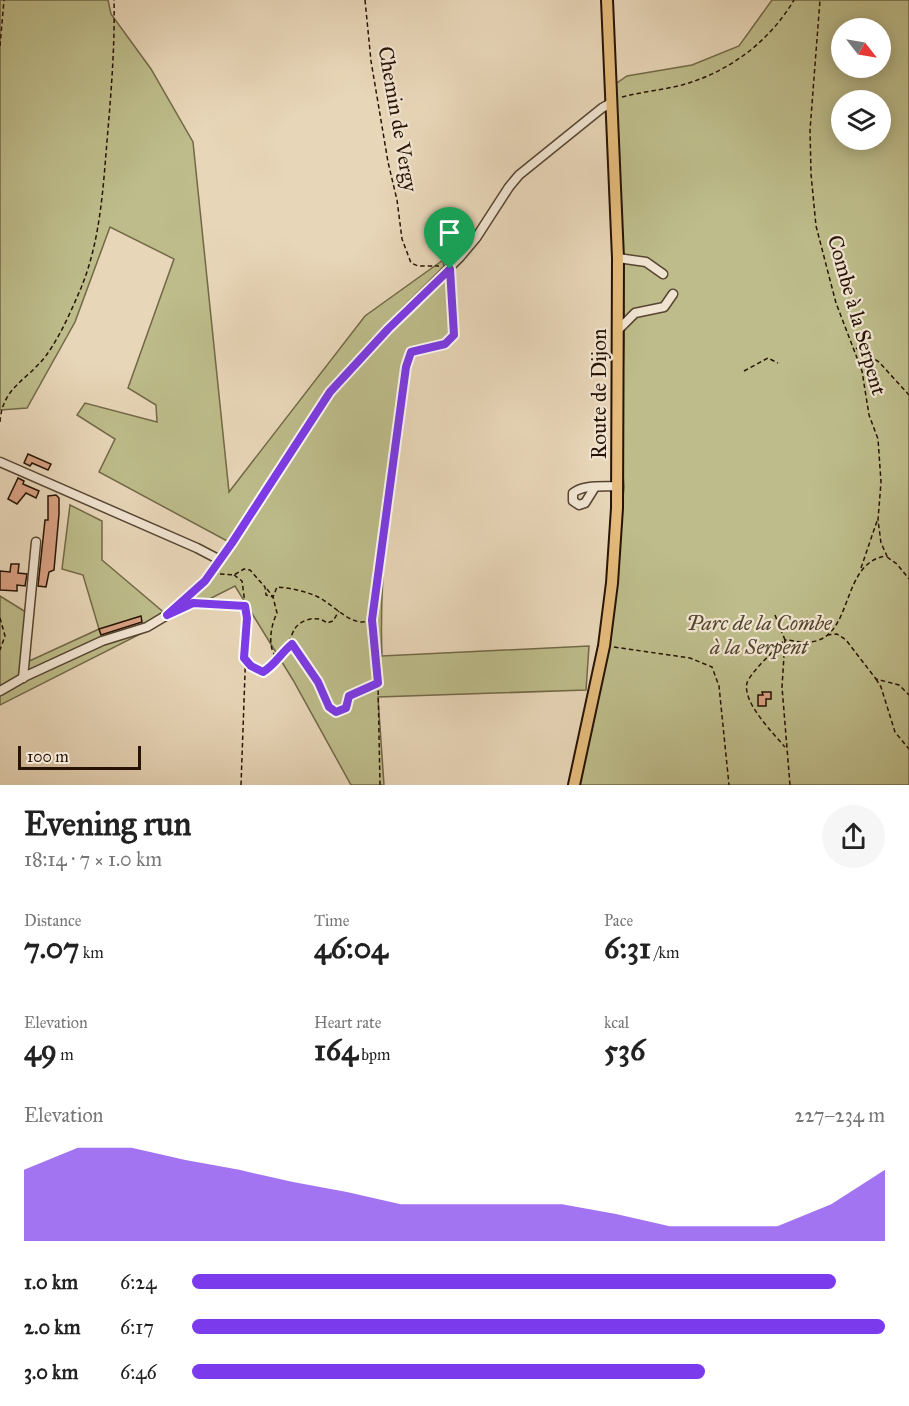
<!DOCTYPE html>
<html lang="en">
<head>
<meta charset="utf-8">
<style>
  :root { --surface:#fff; --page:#f6f6f6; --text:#222; --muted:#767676; --accent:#7c3aed }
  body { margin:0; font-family:"IM FELL Great Primer",serif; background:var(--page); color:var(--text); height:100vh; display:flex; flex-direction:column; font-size:22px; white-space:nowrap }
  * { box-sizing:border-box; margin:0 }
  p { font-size:20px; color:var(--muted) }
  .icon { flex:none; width:33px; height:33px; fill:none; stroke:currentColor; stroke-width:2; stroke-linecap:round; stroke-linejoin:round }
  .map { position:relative; height:785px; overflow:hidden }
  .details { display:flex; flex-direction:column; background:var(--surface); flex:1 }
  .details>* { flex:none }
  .needle { width:39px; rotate:121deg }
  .controls { position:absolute; left:831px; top:18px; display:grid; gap:12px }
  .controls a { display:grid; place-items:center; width:60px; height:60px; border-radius:50%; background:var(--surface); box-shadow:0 3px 15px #0003; font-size:30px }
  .scale { position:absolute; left:18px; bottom:15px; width:123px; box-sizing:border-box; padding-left:6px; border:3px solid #271304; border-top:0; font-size:16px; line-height:21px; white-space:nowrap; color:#271304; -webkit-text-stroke:4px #f0e4d1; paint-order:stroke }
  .pin { position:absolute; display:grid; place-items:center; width:51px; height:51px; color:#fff; margin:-62px -26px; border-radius:50% 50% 50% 0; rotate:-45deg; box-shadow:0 0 6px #0007 }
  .pin .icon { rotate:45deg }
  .round { display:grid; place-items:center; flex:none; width:63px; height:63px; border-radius:32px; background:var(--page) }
  .head { display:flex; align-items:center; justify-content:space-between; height:102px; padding:0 24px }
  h1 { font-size:33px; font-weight:700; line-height:45px }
  .figures { display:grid; grid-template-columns:repeat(3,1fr); gap:9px; height:102px; padding:6px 24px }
  .figures div { display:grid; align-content:center }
  .figures b { font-size:30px; font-weight:700 }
  .figures small { font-size:16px; font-weight:400 }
  .figures p { font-size:16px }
  .chart { height:168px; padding:12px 24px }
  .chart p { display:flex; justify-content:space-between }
  .chart svg { width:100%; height:108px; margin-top:6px; fill:var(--accent); opacity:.7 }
  ul { padding:0 24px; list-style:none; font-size:20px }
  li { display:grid; grid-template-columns:96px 72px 1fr; align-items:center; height:45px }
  li i { height:15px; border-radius:8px; background:var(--accent) }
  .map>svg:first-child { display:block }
</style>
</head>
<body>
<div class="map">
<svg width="909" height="785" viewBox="0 0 909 785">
  <rect width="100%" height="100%" fill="#e8d6b8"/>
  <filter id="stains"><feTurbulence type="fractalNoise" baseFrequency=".00333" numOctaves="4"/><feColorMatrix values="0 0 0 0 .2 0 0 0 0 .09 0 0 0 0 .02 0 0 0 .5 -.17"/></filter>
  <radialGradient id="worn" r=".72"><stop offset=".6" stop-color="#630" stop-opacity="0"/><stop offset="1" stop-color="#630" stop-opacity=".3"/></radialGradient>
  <g fill="#bdbc8a" stroke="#726847" stroke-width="1.5" fill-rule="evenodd">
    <path d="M0,0H108L111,14L151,69L193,142L229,492L365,316L443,260L453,332C444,346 426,348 410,353C396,453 378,555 382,656L589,646L586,690L378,697L384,785H351L293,680L235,586L0,705V596L29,614L25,663L99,629L83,575L62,569L70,505L102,521V560L167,615L205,581L231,543L99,472L115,439L77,415L85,403L157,422L156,405L128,388L174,259L110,227L75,322L27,408L0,410Z"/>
    <path d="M772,0H909V785H579L595,716L611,620L624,487L621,447L624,339L623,248L614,85L627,76L692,65L739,46ZM842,28H880V68H842ZM842,100H880V140H842Z"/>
  </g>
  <g fill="#d9a183" stroke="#271304" stroke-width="1.5">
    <polygon points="28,454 51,464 48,470 32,463 30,466 24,463"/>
    <polygon points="18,478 24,481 23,484 39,491 36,498 26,493 17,504 8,499"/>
    <polygon points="56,495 59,498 59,514 54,570 49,572 46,587 38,586 45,520 48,520 48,496"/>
    <polygon points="11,564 19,564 18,573 27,574 25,586 17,585 17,591 0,590 0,571 10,572"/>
    <polygon points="141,616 142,622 101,635 99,629"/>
    <polygon points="762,692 771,692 771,699 766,699 766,706 758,706 758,695 763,695"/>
  </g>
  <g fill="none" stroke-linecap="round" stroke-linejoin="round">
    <g stroke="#574431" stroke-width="11">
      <g id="minor">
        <polyline points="618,258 646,262 663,274"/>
        <polyline points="619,329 635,313 664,307 673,294"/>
        <polyline points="0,462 197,548 220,560"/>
        <path d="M595,487L585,503L579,505L573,501V493C584,484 604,487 618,486"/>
        <polyline points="23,678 36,542"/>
        <polyline points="0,691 26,676 102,641 147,627 167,615 205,581 232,543 330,392 388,329 460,257 476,238 509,187 519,175 602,108 611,103"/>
      </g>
    </g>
    <g stroke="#271304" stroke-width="14">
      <polyline id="major" points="574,785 604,646 612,583 617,508 618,258 607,0"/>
    </g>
    <g stroke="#271304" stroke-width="1.5" stroke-dasharray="4.5 3" stroke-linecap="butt">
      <polyline points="365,0 371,61 388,162 397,200 402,239 411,263 418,266 439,266"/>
      <polyline points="0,46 4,0"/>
      <path d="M622,97C641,92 662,90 682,85C729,72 769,42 794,0"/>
      <polyline points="856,348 879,362 909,395"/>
      <polyline points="744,371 768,358 778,363"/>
      <path d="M0,422C2,388 26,381 45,357C60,337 71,311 81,288C100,242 103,190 107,141C111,94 115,47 114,0"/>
      <polyline points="887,557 897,564 909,579"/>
      <polyline points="861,568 877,521"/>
      <path d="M220,574L234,575L244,569L250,570L265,587L266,595L273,597L277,587C291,588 305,591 318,597C335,605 352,629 371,620"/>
      <polyline points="234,575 242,581 247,618 241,785"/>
      <path d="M267,589L273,597L277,613C271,625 267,646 276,657"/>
      <polyline points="192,604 244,606"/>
      <path d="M775,615L785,640C776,648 750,673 747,683C742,702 773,733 785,747"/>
      <polyline points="0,618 5,636 0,650"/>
      <polyline points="827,635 837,634 846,640 876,679 899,685 909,695"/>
      <path d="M291,642L290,639C292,635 294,628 298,625C306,618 319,616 327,623L333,621L339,611"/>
      <polyline points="614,647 690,658 712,667 719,686 729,785"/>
      <path d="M245,658L251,666L263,672C275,665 281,653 292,643L318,682L329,707L336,712L346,708L349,696L376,684"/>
      <polyline points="876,679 881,687 895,732 909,749"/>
      <polyline points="380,785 378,683 372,620 406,367 411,352 445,344 454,335 451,277"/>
      <path d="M790,785L782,687L785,640C792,640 800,643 808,642C855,641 839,561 887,556L881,543L878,520L881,482L878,439L869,415L862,371L836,303L816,226L811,174L810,130L820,0"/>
    </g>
    <use href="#minor" stroke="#f0e4d1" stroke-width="8"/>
    <use href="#major" stroke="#e4bb7c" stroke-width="10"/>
  </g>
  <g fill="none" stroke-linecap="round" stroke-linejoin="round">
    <g stroke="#fff" stroke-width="12">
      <path id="route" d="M450,269L454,335L445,344L411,352L406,367L372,620L378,683L349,696L346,708L336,712L329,707L318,682L292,644C281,653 275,665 263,672L251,666L244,658L247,618L245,606L193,603L167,615L205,581L232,543L330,392L388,329Z"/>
    </g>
    <use href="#route" stroke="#7c3aed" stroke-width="8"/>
  </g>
  <g text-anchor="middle" stroke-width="4.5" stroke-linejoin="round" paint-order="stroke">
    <g font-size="21" fill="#271304" stroke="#f0e4d1">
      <text transform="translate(398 119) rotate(80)" y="7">Chemin de Vergy</text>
      <text transform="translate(857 315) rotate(74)" y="7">Combe à la Serpent</text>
      <text transform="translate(599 394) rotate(-90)" y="7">Route de Dijon</text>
    </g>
    <g font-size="21" font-style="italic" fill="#54462c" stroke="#f0e4d1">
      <text x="759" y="630">Parc de la Combe<tspan x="759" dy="24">à la Serpent</tspan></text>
    </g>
  </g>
  <rect width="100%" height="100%" filter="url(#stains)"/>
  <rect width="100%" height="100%" fill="url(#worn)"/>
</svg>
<div class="controls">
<a><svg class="needle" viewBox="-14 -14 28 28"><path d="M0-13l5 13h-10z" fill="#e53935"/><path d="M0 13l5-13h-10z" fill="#767676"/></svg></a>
<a><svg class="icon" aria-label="layers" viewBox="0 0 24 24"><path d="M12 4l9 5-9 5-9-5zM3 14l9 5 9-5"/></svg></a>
</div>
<div class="scale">100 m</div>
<div class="pin" style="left:450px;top:269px;background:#1e9e55"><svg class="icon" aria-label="arrive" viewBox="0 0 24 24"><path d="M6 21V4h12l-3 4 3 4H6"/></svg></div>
</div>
<section class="details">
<div class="head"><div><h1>Evening run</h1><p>18:14 · 7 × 1.0 km</p></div><a class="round"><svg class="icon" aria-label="share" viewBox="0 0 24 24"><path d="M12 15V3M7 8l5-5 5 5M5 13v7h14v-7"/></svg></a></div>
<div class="figures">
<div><p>Distance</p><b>7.07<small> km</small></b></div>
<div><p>Time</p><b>46:04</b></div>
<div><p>Pace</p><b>6:31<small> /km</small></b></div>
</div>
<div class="figures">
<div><p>Elevation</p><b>49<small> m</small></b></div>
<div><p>Heart rate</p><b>164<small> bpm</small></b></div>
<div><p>kcal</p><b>536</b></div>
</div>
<div class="chart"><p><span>Elevation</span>227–234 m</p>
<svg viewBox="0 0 160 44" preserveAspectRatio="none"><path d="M0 44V15L10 6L20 6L30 11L40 15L50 20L60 24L70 29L80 29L90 29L100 29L110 33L120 38L130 38L140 38L150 29L160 15V44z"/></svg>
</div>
<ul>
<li><b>1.0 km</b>6:24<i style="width:93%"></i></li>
<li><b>2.0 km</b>6:17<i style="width:100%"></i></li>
<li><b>3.0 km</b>6:46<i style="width:74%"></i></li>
</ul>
</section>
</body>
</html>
